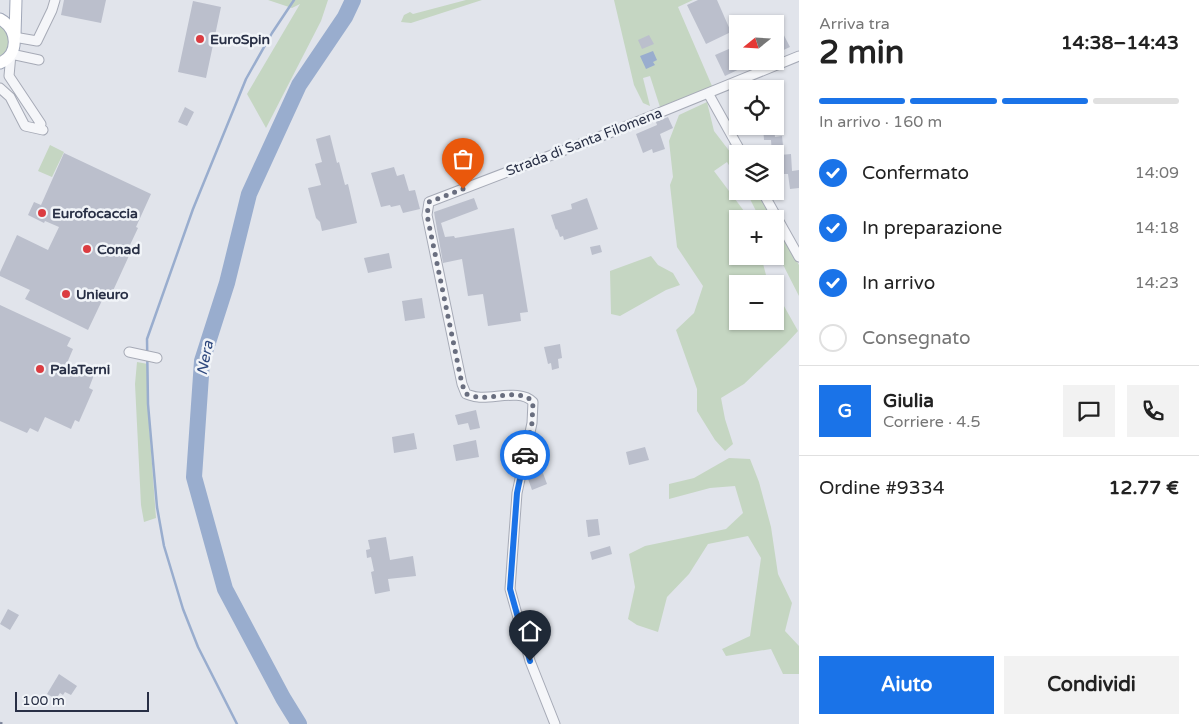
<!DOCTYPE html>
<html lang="it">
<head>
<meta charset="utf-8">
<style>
	:root { --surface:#fff; --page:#f2f2f2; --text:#222; --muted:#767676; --line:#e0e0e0; --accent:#1a73e8 }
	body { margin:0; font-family:"Varela Round",sans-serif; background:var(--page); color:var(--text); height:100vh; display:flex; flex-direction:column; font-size:19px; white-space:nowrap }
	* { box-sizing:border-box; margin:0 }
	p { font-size:16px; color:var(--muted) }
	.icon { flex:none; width:28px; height:28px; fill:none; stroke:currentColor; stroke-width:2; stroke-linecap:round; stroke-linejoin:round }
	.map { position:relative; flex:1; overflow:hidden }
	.drawer { display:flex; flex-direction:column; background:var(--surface); width:400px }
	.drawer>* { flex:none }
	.needle { width:32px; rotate:252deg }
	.controls { position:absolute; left:729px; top:15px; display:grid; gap:10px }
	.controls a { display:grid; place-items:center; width:55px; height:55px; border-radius:0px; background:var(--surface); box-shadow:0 1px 4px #0004; font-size:25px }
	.scale { position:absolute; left:15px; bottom:12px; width:134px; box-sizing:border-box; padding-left:5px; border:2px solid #282f45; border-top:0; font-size:14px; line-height:18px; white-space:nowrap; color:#282f45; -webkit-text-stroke:4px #f1f4f8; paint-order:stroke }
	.pin { position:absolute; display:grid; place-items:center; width:42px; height:42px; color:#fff; margin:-51px -21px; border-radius:50% 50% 50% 0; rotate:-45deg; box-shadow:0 0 5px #0007 }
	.pin .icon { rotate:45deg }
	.courier { position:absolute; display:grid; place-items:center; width:50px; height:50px; margin:-25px; border:4px solid #1a73e8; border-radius:50%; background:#fff; color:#222; box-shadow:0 1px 6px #0007 }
	.summary em { font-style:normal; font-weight:700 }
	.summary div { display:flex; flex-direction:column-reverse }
	.summary { display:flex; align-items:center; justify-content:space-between; height:85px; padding:0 20px }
	h1 { font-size:32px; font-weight:700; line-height:38px }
	.bar { display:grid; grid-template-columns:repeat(4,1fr); gap:8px 5px; align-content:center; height:60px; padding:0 20px }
	.bar i { height:6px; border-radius:4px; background:var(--line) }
	.bar .active { background:var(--accent) }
	.bar p { grid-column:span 4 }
	.line { display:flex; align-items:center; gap:12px; padding:0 20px; border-top:1px solid var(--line) }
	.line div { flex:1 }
	.round { display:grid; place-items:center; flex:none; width:52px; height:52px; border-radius:0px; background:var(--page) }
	ol { padding:0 20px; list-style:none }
	li { display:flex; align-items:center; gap:15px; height:55px }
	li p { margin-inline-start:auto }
	li .icon { padding:5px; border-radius:50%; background:var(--accent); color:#fff; stroke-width:4 }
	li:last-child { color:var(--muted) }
	li i { width:28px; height:28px; border:2px solid var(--line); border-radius:50% }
	.cta { display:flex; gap:10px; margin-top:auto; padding:10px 20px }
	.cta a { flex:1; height:58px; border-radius:0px; background:var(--accent); color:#fff; font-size:20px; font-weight:700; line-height:58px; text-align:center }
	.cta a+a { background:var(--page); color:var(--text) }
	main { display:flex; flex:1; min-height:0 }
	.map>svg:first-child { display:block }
	.green { fill:#c5d6c2 }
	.water { fill:#99adce }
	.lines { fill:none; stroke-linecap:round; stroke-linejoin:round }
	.stream { stroke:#99adce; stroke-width:2.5 }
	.river { stroke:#99adce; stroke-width:16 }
	.building { fill:#bbbfcc }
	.minor-casing { stroke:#a6aab6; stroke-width:11 }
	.major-casing { stroke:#a0a7b8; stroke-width:13 }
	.minor { stroke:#f5f6f9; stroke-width:9 }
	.major { stroke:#fff; stroke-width:11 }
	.rail { stroke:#798197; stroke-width:2.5; stroke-dasharray:2.5 5; stroke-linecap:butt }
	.done { stroke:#696e7f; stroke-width:5; stroke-dasharray:0 9 }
	.route { stroke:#1a73e8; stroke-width:6 }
	.poi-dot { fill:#db3c41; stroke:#f1f4f8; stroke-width:2 }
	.labels { text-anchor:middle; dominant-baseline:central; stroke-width:5; stroke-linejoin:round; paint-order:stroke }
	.poi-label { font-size:14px; font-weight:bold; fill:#282f45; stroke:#f1f4f8; text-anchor:start }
	.street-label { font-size:14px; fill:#282f45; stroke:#f1f4f8 }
	.water-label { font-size:15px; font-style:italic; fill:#2e487d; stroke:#f1f4f8 }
</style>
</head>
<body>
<main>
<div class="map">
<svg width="799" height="724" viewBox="0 0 799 724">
	<rect width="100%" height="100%" fill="#e1e4eb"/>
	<!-- green -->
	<path class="green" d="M268,0H328L321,21L266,128L247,94L300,4L292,8Z
		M466,0H482L411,23L401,22L404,15L410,12L413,14Z
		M614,0H693L678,7L712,86L660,107L650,76L643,78L650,106L643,103L634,85Z
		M0,24C14,33 10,48 0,58Z
		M707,102L714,131L737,161V178L727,162L714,171L750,219H738V256H761L766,275L771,284H738V321H775V290L798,331L786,344L744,384L721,398L725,419L733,444L725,451L715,440L697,411V389L676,330L694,313L703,286L677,247L670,185L673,177L669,141L679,115Z
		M50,145L64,152L52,177L38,171Z
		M746,191H757L773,219H760Z
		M775,223L799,265V296L775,249Z
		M651,256L658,265L673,273L680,285L666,290L620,316L611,314L610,271Z
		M137,362L148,364L149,423L156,518L144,522L141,505L135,384Z
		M729,458L750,459L759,482L771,527L778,574L792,603L785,631L799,646V674H783L771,649L726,656L722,649L750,636L761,558L748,536L708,544L689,574L667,597L658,632L637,625L628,619L635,587L629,554L645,546L726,529L743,513L735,486L710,488L669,499V484L694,478Z"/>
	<!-- water -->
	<path class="water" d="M653,51L657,60L653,62L655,65L646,69L640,56Z"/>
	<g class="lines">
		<!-- stream -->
		<path class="stream" d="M237,724L198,647L183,609L164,546L157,507L148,404L147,339L193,209L246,79L272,33L294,0"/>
		<!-- river -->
		<path class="river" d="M299,724L283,698L225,589L194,477L202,361L227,283L249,194L299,85L345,17L353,0"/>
	</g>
	<!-- building -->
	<path class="building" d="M64,0H106L101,23L61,15Z
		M698,0H717L731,32L706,44L687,5Z
		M193,1L221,7L206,78L178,72Z
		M774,16L790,47L775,54V24H756Z
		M649,35L654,44L642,49L638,40Z
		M738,45V61H756L725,76L715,55Z
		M185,107L194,112L187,126L178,122Z
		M668,117L673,128L660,134L665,149L653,153L652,149L643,153L636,134L657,125L656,122Z
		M763,126H774L775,137L782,136L784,155H775V154H772L771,140H764Z
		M330,135L337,163L339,162L345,185L348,184L357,223L322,231L320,222L316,218L308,188L321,185L315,164L322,162L316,139Z
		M64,153L151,194L136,227L138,228L130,245L133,247L112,293L107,290L88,330L25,299L30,290L0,276V272L17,235L48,250L59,227L45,221L44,223L28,215L34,202L41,205Z
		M791,154L792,171L799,170V188L790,189L788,174H782L780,155Z
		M394,167L397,176L404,174L409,191L415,190L420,209L403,213L400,205L391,207L390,205L381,207L371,173Z
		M474,198L478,209L441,223L445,237L454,236L455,238L514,228L528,312L520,313L521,321L488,326L483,294L468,296L462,259L443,263L434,212Z
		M587,198L598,229L564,240L563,236L560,237L557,229L556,230L551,215L572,209L571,204Z
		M600,245L602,252L592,255L590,247Z
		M389,253L392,268L368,273L364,258Z
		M422,298L425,318L405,321L402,301Z
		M0,305L71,338L67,346L73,349L67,363L94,375L89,388L93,390L79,422L75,420L71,429L45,417L38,432L30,428L27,433L0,421Z
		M560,344L562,358L558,359L559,368L552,370L551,363L548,364L544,347Z
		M476,410L480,428L470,430L468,423L458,425L455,415Z
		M414,433L417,449L394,453L392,437Z
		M476,440L479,457L456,461L453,445Z
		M645,447L649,460L629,465L626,452Z
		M536,454L547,484L532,490L527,476L529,466H531V455Z
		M598,519L600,535L588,537L586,520Z
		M386,537L390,560L413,556L416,576L388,579L390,591L375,594L371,572L374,571L371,557L367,558L366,550L370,549L368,540Z
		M610,546L612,554L592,560L590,552Z
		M8,609L19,615L10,630L0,624Z
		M59,674L77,686L71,695L65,692L63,695L60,693L56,699L47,694Z"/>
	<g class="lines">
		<!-- minor casing -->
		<g class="minor-casing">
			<path id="minor" d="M14,37L37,41L52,10L55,0
				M39,60L11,54L9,76L41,124
				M0,88L10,97L25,126L43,130
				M708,93L742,154
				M762,191L799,257
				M129,352L157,358
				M555,724L530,661L510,589L517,493L532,423L533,402C521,389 494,399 478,397C474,397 470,395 466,394L462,384L427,215L429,202L617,130L799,56"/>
		</g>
		<!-- major casing -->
		<g class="major-casing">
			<path id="major" d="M0,19C18,29 20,54 0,63
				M15,35L16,0"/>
		</g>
		<!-- minor -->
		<use href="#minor" class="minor"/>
		<!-- major -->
		<use href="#major" class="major"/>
		<!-- rail -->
		<path class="rail" d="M0,723L3,724"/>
	</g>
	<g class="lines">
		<!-- done -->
		<path class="done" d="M463,189L429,202L427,215L462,384L466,394C470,395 474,397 478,397C494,399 521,388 533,402L532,423L525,455"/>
		<!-- route -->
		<path class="route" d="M525,455L517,493L510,589L530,661"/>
	</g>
	<!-- markers -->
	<g class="poi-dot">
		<circle cx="200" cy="39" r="5"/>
		<circle cx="42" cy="213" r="5"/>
		<circle cx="87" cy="249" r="5"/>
		<circle cx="66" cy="294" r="5"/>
		<circle cx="40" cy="369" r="5"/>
	</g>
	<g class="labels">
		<!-- poi labels -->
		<g class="poi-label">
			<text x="210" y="39">EuroSpin</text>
			<text x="52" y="213">Eurofocaccia</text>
			<text x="97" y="249">Conad</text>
			<text x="76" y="294">Unieuro</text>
			<text x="50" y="369">PalaTerni</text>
		</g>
		<!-- street labels -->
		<g class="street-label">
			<text transform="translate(584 142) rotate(-21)">Strada di Santa Filomena</text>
		</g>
		<!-- water labels -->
		<g class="water-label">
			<text transform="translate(205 358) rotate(-79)">Nera</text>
		</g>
	</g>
</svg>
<div class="controls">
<a><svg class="needle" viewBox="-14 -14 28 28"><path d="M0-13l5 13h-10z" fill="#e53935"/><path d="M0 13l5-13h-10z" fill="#767676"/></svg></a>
<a><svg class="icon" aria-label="locate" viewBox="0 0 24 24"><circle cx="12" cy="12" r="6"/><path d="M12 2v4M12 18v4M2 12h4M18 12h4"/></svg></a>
<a><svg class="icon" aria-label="layers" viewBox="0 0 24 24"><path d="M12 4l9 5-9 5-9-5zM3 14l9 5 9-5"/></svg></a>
<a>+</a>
<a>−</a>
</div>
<div class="scale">100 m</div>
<div class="pin" style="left:463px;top:189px;background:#ea580c"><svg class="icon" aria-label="bag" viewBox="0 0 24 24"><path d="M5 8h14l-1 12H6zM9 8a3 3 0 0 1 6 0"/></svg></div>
<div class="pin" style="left:530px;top:661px;background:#1f2937"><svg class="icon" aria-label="home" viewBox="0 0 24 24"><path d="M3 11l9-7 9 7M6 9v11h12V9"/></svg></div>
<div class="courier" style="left:525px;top:455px"><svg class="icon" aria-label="car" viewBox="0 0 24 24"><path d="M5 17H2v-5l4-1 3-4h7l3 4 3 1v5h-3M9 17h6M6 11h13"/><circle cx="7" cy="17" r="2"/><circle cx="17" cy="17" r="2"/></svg></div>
</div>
<section class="drawer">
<div class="summary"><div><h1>2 min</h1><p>Arriva tra</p></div><em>14:38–14:43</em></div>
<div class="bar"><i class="active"></i><i class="active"></i><i class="active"></i><i></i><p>In arrivo · 160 m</p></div>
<ol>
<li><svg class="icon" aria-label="check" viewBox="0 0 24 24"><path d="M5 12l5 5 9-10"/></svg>Confermato<p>14:09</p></li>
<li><svg class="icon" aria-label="check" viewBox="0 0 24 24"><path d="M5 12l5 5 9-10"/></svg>In preparazione<p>14:18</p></li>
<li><svg class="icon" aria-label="check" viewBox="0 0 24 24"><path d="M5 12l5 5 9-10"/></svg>In arrivo<p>14:23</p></li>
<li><i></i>Consegnato</li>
</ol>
<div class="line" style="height:90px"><b class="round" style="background:var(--accent);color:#fff">G</b><div><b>Giulia</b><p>Corriere · 4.5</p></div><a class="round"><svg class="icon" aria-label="chat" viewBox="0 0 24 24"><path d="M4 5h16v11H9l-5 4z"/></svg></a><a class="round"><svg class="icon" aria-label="phone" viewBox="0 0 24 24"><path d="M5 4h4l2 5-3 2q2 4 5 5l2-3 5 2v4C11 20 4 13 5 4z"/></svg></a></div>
<div class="line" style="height:65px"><div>Ordine #9334</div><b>12.77 €</b></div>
<div class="cta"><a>Aiuto</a><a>Condividi</a></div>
</section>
</main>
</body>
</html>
